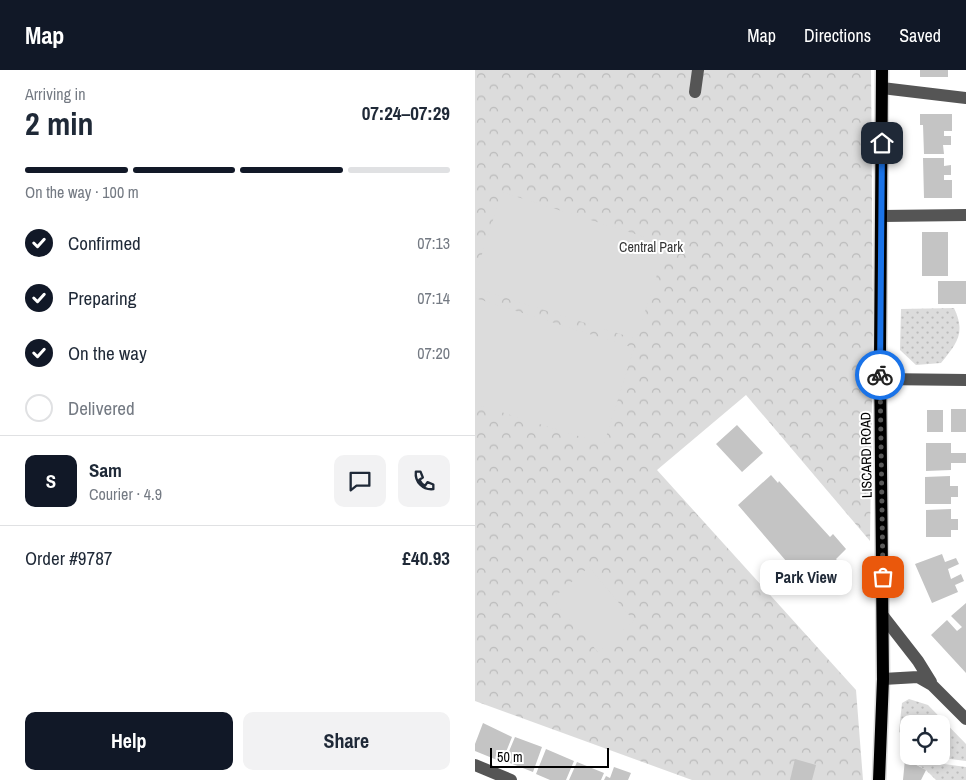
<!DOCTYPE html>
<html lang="en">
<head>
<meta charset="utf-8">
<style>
	:root { --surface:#fff; --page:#f2f2f3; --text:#1f2937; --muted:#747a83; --line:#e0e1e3; --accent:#111827 }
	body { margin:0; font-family:"Archivo Narrow",sans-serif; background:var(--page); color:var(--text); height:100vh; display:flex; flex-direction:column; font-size:19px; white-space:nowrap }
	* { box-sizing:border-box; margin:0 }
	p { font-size:16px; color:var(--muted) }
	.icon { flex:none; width:28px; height:28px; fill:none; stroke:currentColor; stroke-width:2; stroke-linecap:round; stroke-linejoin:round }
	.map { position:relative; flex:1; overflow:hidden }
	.panel { display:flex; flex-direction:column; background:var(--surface); width:475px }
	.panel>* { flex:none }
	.controls { position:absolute; left:425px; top:645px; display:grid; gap:10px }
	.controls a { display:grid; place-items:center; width:50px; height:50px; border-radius:10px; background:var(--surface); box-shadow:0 2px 8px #0003; font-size:25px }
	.scale { position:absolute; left:15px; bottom:12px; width:119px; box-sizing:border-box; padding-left:5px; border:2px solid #000; border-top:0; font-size:14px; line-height:18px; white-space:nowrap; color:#000; -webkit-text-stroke:4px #fff; paint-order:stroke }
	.pin { position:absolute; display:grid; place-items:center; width:42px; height:42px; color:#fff; margin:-21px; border-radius:10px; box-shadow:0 2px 8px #0006 }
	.courier { position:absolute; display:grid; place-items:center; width:50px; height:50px; margin:-25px; border:4px solid #1a73e8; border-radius:50%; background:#fff; color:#222; box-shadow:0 1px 6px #0007 }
	.bubble { position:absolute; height:35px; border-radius:10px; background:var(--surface); box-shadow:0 2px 8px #0003; font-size:16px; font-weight:700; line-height:35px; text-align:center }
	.overview em { font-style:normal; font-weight:700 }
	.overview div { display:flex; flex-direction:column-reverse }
	.overview { display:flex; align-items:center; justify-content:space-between; height:85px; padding:0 25px }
	h1 { font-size:32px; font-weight:700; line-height:38px }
	.bar { display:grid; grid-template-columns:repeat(4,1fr); gap:8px 5px; align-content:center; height:60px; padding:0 25px }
	.bar i { height:6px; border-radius:4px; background:var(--line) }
	.bar .active { background:var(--accent) }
	.bar p { grid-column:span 4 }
	.line { display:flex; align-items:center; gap:12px; padding:0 25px; border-top:1px solid var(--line) }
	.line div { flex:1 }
	.round { display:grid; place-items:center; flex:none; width:52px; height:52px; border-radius:10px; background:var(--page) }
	ol { padding:0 25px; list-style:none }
	li { display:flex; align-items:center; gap:15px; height:55px }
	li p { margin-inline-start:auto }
	li .icon { padding:5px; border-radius:50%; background:var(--accent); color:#fff; stroke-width:4 }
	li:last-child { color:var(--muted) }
	li i { width:28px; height:28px; border:2px solid var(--line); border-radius:50% }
	.primary-button { display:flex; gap:10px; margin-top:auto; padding:10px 25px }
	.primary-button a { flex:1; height:58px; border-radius:10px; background:var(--accent); color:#fff; font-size:20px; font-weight:700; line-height:58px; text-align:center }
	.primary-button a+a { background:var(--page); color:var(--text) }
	header { display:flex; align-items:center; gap:30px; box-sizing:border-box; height:70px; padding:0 25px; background:var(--accent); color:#fff }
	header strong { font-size:24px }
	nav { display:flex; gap:28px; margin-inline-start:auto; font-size:18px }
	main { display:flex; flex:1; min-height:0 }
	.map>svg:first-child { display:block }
	.grass { fill:url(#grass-dots) }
	.park { fill:url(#park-crowns) }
	.garden { fill:#dcdcdc }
	.building { fill:#c4c4c4 }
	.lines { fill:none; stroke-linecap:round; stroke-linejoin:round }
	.major-casing { stroke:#dbdbdb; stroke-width:15 }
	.minor { stroke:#555; stroke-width:12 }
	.major { stroke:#000; stroke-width:12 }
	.done { stroke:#595959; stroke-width:5; stroke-dasharray:0 9 }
	.route { stroke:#1a73e8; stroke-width:6 }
	.labels { text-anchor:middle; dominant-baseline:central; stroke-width:4; stroke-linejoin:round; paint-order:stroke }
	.park-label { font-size:14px; fill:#333; stroke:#fff }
	.street-label { font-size:14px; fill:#000; stroke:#fff }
</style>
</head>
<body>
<header>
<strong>Map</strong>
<nav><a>Map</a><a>Directions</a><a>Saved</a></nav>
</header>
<main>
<section class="panel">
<div class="overview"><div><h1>2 min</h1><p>Arriving in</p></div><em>07:24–07:29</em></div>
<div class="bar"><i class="active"></i><i class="active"></i><i class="active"></i><i></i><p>On the way · 100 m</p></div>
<ol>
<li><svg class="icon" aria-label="check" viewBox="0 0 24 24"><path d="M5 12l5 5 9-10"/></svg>Confirmed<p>07:13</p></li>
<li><svg class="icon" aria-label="check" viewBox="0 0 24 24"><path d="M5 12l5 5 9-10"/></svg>Preparing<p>07:14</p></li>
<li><svg class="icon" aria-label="check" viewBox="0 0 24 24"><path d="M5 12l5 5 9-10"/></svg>On the way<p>07:20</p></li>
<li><i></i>Delivered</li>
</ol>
<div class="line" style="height:90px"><b class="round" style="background:var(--accent);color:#fff">S</b><div><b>Sam</b><p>Courier · 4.9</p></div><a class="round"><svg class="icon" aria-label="chat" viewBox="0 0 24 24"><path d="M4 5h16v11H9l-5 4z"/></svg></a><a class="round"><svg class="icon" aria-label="phone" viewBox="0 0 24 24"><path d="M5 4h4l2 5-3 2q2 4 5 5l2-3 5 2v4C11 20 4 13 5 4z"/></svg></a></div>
<div class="line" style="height:65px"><div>Order #9787</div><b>£40.93</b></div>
<div class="primary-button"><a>Help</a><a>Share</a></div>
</section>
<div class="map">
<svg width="491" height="710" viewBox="0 0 491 710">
	<defs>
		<pattern id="grass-dots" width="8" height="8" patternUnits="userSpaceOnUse" patternTransform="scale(1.25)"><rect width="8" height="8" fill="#dcdcdc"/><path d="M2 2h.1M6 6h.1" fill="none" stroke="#bbb" stroke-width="1.8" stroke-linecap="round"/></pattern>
		<pattern id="park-crowns" width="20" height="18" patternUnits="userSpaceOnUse" patternTransform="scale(1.25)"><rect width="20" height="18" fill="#dcdcdc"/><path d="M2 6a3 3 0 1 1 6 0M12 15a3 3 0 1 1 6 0" fill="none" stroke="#bbb"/></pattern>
	</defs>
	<rect width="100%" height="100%" fill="#fff"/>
	<!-- grass -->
	<path class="grass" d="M479,238C491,263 482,273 466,293L441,295L425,280L426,239Z
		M434,629L453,635L491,674V691L452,686H466V654H434V678L429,676L432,667L424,662L427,633Z
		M432,689L491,697V710H461L451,700Z"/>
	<!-- park -->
	<path class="park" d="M0,0H396L398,253L395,471L271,325L182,400L381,620L388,710H217L0,631Z"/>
	<!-- garden -->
	<path class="garden" d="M27,122L192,174L161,269L0,218V206Z
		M0,228L159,278L129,374L0,334Z
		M114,497L159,551L123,582L77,529Z"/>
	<!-- building -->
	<path class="building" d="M445,0H473V7H445Z
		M445,44H477V61H469V66H476V75H468L469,84H449L448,55H445Z
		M448,88H469V96L476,95V105H469V110H477V128H449Z
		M447,162H473V206H447Z
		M463,211H491V234H463Z
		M476,339H491V362H476Z
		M452,340H468V362H452Z
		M262,355L288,383L267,402L241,374Z
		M451,373H476V383H491V393H476V400L451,401Z
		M296,405L303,413L304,411L355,467L358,464L371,479L361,489L367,496L348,514L341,507L330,517L316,501L318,499L263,435Z
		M475,406V416H483V427H476V434H450V407Z
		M476,439V449H483V460H476V467H451V440Z
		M467,484L470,492L481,488L484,494L473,499L476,509L486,504L489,511L480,515L483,522L457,533L440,494Z
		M491,533V603L456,565L472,550L482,561L487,557L476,546Z
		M8,653L37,667L27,692L0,681V674Z
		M40,667L67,677L58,702L30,691Z
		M71,679L99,691L91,710H75L61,704Z
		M320,689L341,695L337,710H315Z
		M430,689L451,700L446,710H428Z
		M102,692L129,703L126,710H94Z
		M139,697L156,703L153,710H129L131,706L135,708Z"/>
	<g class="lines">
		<!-- major casing -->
		<g class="major-casing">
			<path id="major" d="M404,710L408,609L405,289L407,0"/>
		</g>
		<!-- minor -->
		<path class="minor" d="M407,18L491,28
			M220,22L223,0
			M407,146L491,145
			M405,309L491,310
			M408,546L443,591L456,612
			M408,609L443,607L457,615L491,649
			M0,695L36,710"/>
		<!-- major -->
		<use href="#major" class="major"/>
	</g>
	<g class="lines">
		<!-- done -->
		<path class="done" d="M405,305L408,507"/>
		<!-- route -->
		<path class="route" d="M405,305L407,73"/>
	</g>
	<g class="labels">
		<!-- park labels -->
		<g class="park-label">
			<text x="176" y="177">Central Park</text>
		</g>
		<!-- street labels -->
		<g class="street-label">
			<text transform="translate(391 385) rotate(-91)">LISCARD ROAD</text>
		</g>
	</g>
</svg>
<div class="controls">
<a><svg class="icon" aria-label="locate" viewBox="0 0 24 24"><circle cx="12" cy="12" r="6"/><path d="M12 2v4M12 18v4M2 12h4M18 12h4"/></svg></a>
</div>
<div class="scale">50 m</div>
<div class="pin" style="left:408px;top:507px;background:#ea580c"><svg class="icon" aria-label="bag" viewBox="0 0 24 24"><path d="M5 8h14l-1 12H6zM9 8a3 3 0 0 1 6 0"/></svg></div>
<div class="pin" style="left:407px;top:73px;background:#1f2937"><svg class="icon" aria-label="home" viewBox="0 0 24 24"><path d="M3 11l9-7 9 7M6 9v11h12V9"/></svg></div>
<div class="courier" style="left:405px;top:305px"><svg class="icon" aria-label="bike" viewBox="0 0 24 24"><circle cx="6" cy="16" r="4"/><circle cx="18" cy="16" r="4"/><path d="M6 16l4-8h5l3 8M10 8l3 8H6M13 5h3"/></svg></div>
<div class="bubble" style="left:285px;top:490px;width:92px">Park View</div>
</div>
</main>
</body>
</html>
